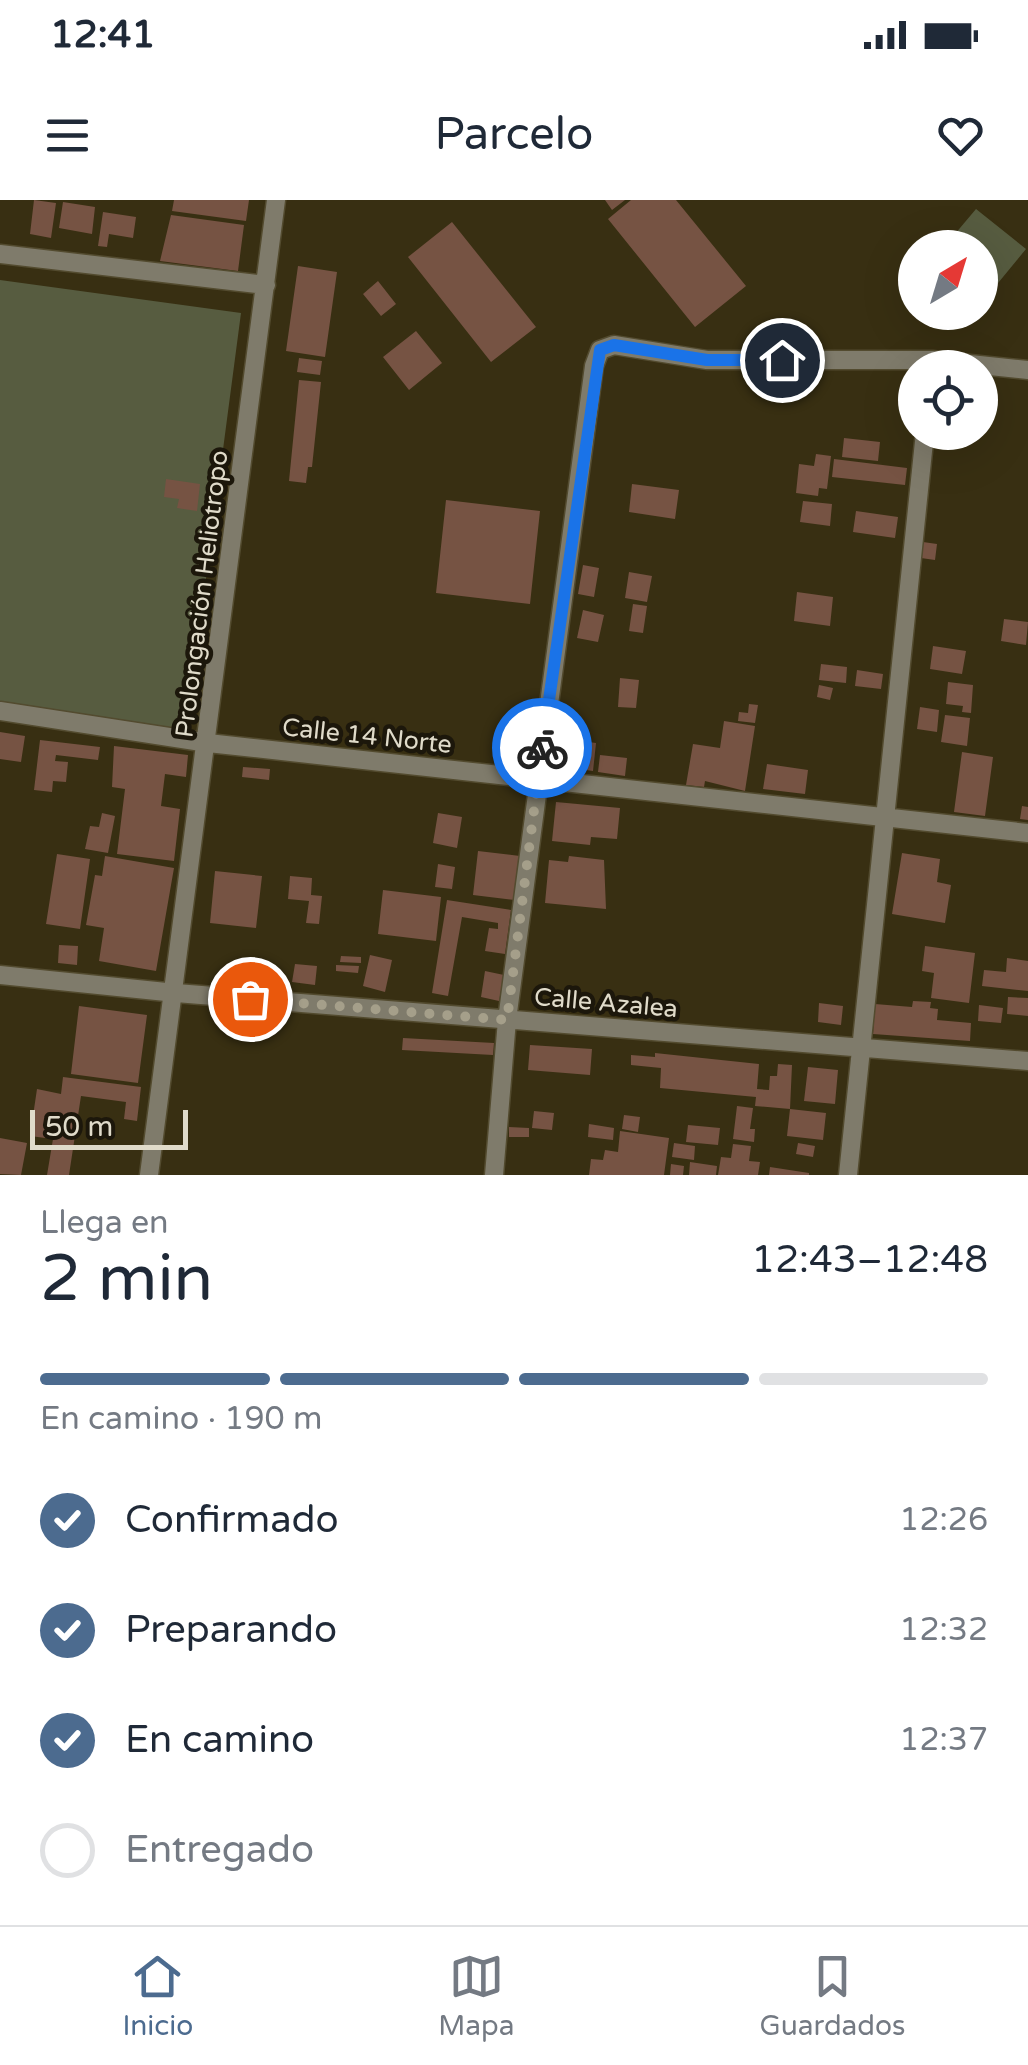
<!DOCTYPE html>
<html lang="es">
<head>
<meta charset="utf-8">
<style>
	:root { --surface:#fff; --page:#f6f6f7; --text:#1f2937; --muted:#747a83; --line:#e0e1e3; --accent:#4c6b8f }
	body { margin:0; font-family:"Varela Round",sans-serif; background:var(--page); color:var(--text); height:100vh; display:flex; flex-direction:column; font-size:38px; white-space:nowrap }
	* { box-sizing:border-box; margin:0 }
	p { font-size:32px; color:var(--muted) }
	.icon { flex:none; width:55px; height:55px; fill:none; stroke:currentColor; stroke-width:2; stroke-linecap:round; stroke-linejoin:round }
	.map { position:relative; height:975px; overflow:hidden }
	.panel { display:flex; flex-direction:column; background:var(--surface); flex:1 }
	.panel>* { flex:none }
	.needle { width:65px; rotate:38deg }
	.tools { position:absolute; left:898px; top:30px; display:grid; gap:20px }
	.tools a { display:grid; place-items:center; width:100px; height:100px; border-radius:50%; background:var(--surface); box-shadow:0 10px 40px #0002; font-size:50px }
	.scale { position:absolute; left:30px; bottom:25px; width:158px; box-sizing:border-box; padding-left:10px; border:5px solid #e0dbca; border-top:0; font-size:28px; line-height:35px; white-space:nowrap; color:#e0dbca; -webkit-text-stroke:8px #1c170b; paint-order:stroke }
	.pin { position:absolute; display:grid; place-items:center; width:85px; height:85px; color:#fff; margin:-42px; border:5px solid #fff; border-radius:50%; box-shadow:0 2px 10px #0007 }
	.courier { position:absolute; display:grid; place-items:center; width:100px; height:100px; margin:-50px; border:8px solid #1a73e8; border-radius:50%; background:#fff; color:#222; box-shadow:0 2px 12px #0007 }
	.summary em { font-style:normal; font-weight:600 }
	.summary div { display:flex; flex-direction:column-reverse }
	.summary { display:flex; align-items:center; justify-content:space-between; height:170px; padding:0 40px }
	h1 { font-size:65px; font-weight:600; line-height:75px }
	.bar { display:grid; grid-template-columns:repeat(4,1fr); gap:15px 10px; align-content:center; height:120px; padding:0 40px }
	.bar i { height:12px; border-radius:8px; background:var(--line) }
	.bar .on { background:var(--accent) }
	.bar p { grid-column:span 4 }
	ol { padding:0 40px; list-style:none }
	li { display:flex; align-items:center; gap:30px; height:110px }
	li p { margin-inline-start:auto }
	li .icon { padding:10px; border-radius:50%; background:var(--accent); color:#fff; stroke-width:4 }
	li:last-child { color:var(--muted) }
	li i { width:55px; height:55px; border:5px solid var(--line); border-radius:50% }
	.status { display:flex; justify-content:space-between; align-items:center; height:70px; padding:0 50px; background:var(--surface); direction:ltr }
	.status svg { height:28px; fill:currentColor }
	header { display:flex; justify-content:space-between; align-items:center; height:130px; padding:0 40px; background:var(--surface); font-size:45px; font-weight:600 }
	.menu { display:flex; justify-content:space-around; align-items:center; height:140px; border-top:2px solid var(--line); background:var(--surface); font-size:28px; color:var(--muted) }
	.menu a { display:grid; justify-items:center; gap:5px }
	.menu .on { color:var(--accent) }
	.map>svg:first-child { display:block }
	.green { fill:#575c40 }
	.building { fill:#765343 }
	.lines { fill:none; stroke-linecap:round; stroke-linejoin:round }
	.street-casing { stroke:#534b2f; stroke-width:21 }
	.street { stroke:#7f7b6b; stroke-width:18 }
	.done { stroke:#a59f8a; stroke-width:10; stroke-dasharray:0 18 }
	.route { stroke:#1a73e8; stroke-width:12 }
	.labels { text-anchor:middle; dominant-baseline:central; stroke-width:9; stroke-linejoin:round; paint-order:stroke }
	.street-label { font-size:25px; fill:#e0dbca; stroke:#1c170b }
</style>
</head>
<body>
<div class="status"><b>12:41</b><svg viewBox="0 0 49 12"><path d="M0 12V9h3v3zM5 12V6h3v6zM10 12V3h3v9zM15 12V0h3v12zM26 1h20v11H26zM47 4h2v5h-2z"/></svg></div>
<header><svg class="icon" aria-label="menu" viewBox="0 0 24 24"><path d="M4 6h16M4 12h16M4 18h16"/></svg>Parcelo<svg class="icon" aria-label="heart" viewBox="0 0 24 24"><path d="M12 20l-8-8c-3-5 5-10 8-4 3-6 11-1 8 4z"/></svg></header>
<div class="map">
<svg width="1028" height="975" viewBox="0 0 1028 975">
	<rect width="100%" height="100%" fill="#382f12"/>
	<!-- green -->
	<path class="green" d="M976,9L1026,49L980,105V48L944,47Z
		M0,80L241,113L185,538L0,508Z"/>
	<!-- building -->
	<path class="building" d="M34,0L56,3L51,38L30,34Z
		M174,0H249L246,21L172,11Z
		M605,0H625L612,10Z
		M631,0H676L746,86L695,127L608,19Z
		M63,2L95,7L92,34L59,28Z
		M103,12L136,17L133,38L109,34L107,47L98,46Z
		M171,15L244,25L238,71L160,61Z
		M452,22L536,127L491,162L408,57Z
		M298,66L337,72L325,157L286,151Z
		M378,81L396,104L381,116L363,94Z
		M416,131L442,163L409,190L383,157Z
		M299,158L322,161L320,175L297,172Z
		M299,180L321,182L312,267H308L306,283L289,281Z
		M844,238L880,242L878,261L842,257Z
		M816,254L831,256L827,289L819,288L818,296L796,293L799,264L814,266Z
		M834,259L907,268L905,285L832,277Z
		M166,279L200,284L197,311L177,308L179,299L164,297Z
		M632,284L679,290L675,319L629,312Z
		M446,300L540,311L530,404L436,393Z
		M803,301L832,304L830,326L800,322Z
		M856,311L898,317L895,338L853,332Z
		M923,342L937,344L935,360L921,358Z
		M583,365L599,368L594,397L578,394Z
		M629,372L652,376L647,402L625,398Z
		M797,392L833,397L830,426L794,421Z
		M633,404L647,406L643,433L629,431Z
		M583,410L604,415L598,442L577,438Z
		M1004,419L1028,422L1026,445L1001,441Z
		M933,446L966,451L962,474L930,469Z
		M821,464L847,467L846,483L819,480Z
		M857,470L883,474L881,489L855,486Z
		M620,478L639,480L636,508L618,507Z
		M948,482L973,485L971,513L962,512L963,506L946,504Z
		M819,485L833,488L830,500L817,497Z
		M749,504L758,505L755,523L738,521L739,512L748,513Z
		M920,507L939,510L937,532L917,529Z
		M945,515L970,518L967,546L941,542Z
		M724,521L755,526L745,591L705,581L704,587L686,585L693,544L720,548Z
		M0,532L25,536L21,562L0,559Z
		M560,538L596,543L593,571L557,566Z
		M40,540L100,547L98,560L56,555L55,561L68,562L66,582L53,581L52,592L34,590Z
		M114,546L188,555L186,577L165,574L161,606L180,609L174,661L117,654L125,589L112,587Z
		M962,552L993,557L985,616L954,612Z
		M600,555L627,558L625,576L598,572Z
		M767,564L808,570L805,594L763,589Z
		M243,567L270,569L269,580L242,577Z
		M556,602L620,608L617,639L591,637L590,645L552,641Z
		M1022,606L1028,607V620L1020,619Z
		M102,613L115,616L108,653L85,649L90,626L99,627Z
		M438,613L462,617L457,648L433,643Z
		M478,651L520,656L515,700L473,695Z
		M902,653L940,659L937,682L951,685L945,723L892,714Z
		M57,654L90,659L80,729L46,724Z
		M105,656L174,668L156,771L99,761L104,728L86,725L95,675L102,676Z
		M569,656L604,660L606,709L545,703L549,660L568,662Z
		M438,664L455,667L452,689L435,687Z
		M215,671L262,676L256,728L210,723Z
		M290,676L312,678L311,695L322,696L319,724L306,723L309,701L288,699Z
		M383,690L441,697L436,741L378,734Z
		M447,700L511,710L505,754L485,751L489,728L498,729V723L462,717L448,796L432,793Z
		M59,745L78,746L77,765L58,763Z
		M925,746L975,753L969,803L931,798L934,773L922,771Z
		M370,755L392,760L385,792L363,786Z
		M341,756L361,757V763L340,762Z
		M1007,758L1028,761V791L982,786L984,770L1006,772Z
		M295,764L317,766L315,785L292,782Z
		M336,765L359,766L358,773L336,771Z
		M485,771L504,775L499,801L481,797Z
		M1008,797L1028,798V816L1007,814Z
		M913,801L931,802L930,808L938,809L937,820L971,823L970,841L873,834L875,804L912,807Z
		M819,803L843,806L841,825L818,822Z
		M979,805L1003,808L1001,823L978,821Z
		M79,806L147,815L138,883L71,874Z
		M403,838L494,843L493,855L402,850Z
		M530,845L592,849L590,875L528,870Z
		M655,853L759,864L757,889L769,890L770,876H777L778,864L792,865L790,909L826,913L823,940L787,936L790,909L755,906L756,897L660,888L661,868L631,865V855L655,857Z
		M808,867L838,870L835,904L804,901Z
		M63,877L141,887L137,921L124,919L126,902L81,896L69,975H47L53,939L30,936L37,889L61,894Z
		M737,906L753,908L750,929H755L754,942L733,939Z
		M534,911L554,913L552,930L532,928Z
		M624,915L640,917L638,932L622,929Z
		M589,924L614,928L613,940L588,937Z
		M688,925L720,928L718,945L686,942Z
		M509,927L529,928V937H509Z
		M620,931L669,938L664,975H589L591,959L603,960L605,950L618,952Z
		M0,938L27,943L21,975L0,974Z
		M674,943L695,946L694,960L672,957Z
		M798,943L815,946L813,957L796,954Z
		M733,944L751,946L749,961L760,962L758,975H718L721,957L731,958Z
		M690,962L717,966L716,975H689Z
		M671,964L684,966L683,975H670Z
		M770,967L809,973V975H769Z"/>
	<g class="lines">
		<!-- street casing -->
		<g class="street-casing">
			<path id="street" d="M0,54L266,85
				M0,511L208,543L1028,633
				M0,775L176,793L1028,861
				M149,975L276,0
				M494,975L507,820L594,166L600,150L614,145L707,160H932L1028,170
				M848,975L925,232"/>
		</g>
		<!-- street -->
		<use href="#street" class="street"/>
	</g>
	<g class="lines">
		<!-- done -->
		<path class="done" d="M250,799L507,820L542,548"/>
		<!-- route -->
		<path class="route" d="M542,548L600,150L614,145L707,160H782"/>
	</g>
	<g class="labels">
		<!-- street labels -->
		<g class="street-label">
			<text transform="translate(202 394) rotate(-83)">Prolongación Heliotropo</text>
			<text transform="translate(367 536) rotate(6)">Calle 14 Norte</text>
			<text transform="translate(606 803) rotate(5)">Calle Azalea</text>
		</g>
	</g>
</svg>
<div class="tools">
<a><svg class="needle" viewBox="-14 -14 28 28"><path d="M0-13l5 13h-10z" fill="#e53935"/><path d="M0 13l5-13h-10z" fill="#747a83"/></svg></a>
<a><svg class="icon" aria-label="locate" viewBox="0 0 24 24"><circle cx="12" cy="12" r="6"/><path d="M12 2v4M12 18v4M2 12h4M18 12h4"/></svg></a>
</div>
<div class="scale">50 m</div>
<div class="pin" style="left:250px;top:799px;background:#ea580c"><svg class="icon" aria-label="bag" viewBox="0 0 24 24"><path d="M5 8h14l-1 12H6zM9 8a3 3 0 0 1 6 0"/></svg></div>
<div class="pin" style="left:782px;top:160px;background:#1f2937"><svg class="icon" aria-label="home" viewBox="0 0 24 24"><path d="M3 11l9-7 9 7M6 9v11h12V9"/></svg></div>
<div class="courier" style="left:542px;top:548px"><svg class="icon" aria-label="bike" viewBox="0 0 24 24"><circle cx="6" cy="16" r="4"/><circle cx="18" cy="16" r="4"/><path d="M6 16l4-8h5l3 8M10 8l3 8H6M13 5h3"/></svg></div>
</div>
<section class="panel">
<div class="summary"><div><h1>2 min</h1><p>Llega en</p></div><em>12:43–12:48</em></div>
<div class="bar"><i class="on"></i><i class="on"></i><i class="on"></i><i></i><p>En camino · 190 m</p></div>
<ol>
<li><svg class="icon" aria-label="check" viewBox="0 0 24 24"><path d="M5 12l5 5 9-10"/></svg>Confirmado<p>12:26</p></li>
<li><svg class="icon" aria-label="check" viewBox="0 0 24 24"><path d="M5 12l5 5 9-10"/></svg>Preparando<p>12:32</p></li>
<li><svg class="icon" aria-label="check" viewBox="0 0 24 24"><path d="M5 12l5 5 9-10"/></svg>En camino<p>12:37</p></li>
<li><i></i>Entregado</li>
</ol>
</section>
<nav class="menu">
<a class="on"><svg class="icon" aria-label="home" viewBox="0 0 24 24"><path d="M3 11l9-7 9 7M6 9v11h12V9"/></svg>Inicio</a>
<a><svg class="icon" aria-label="map" viewBox="0 0 24 24"><path d="M3 6l6-2 6 2 6-2v14l-6 2-6-2-6 2zM9 4v14M15 6v14"/></svg>Mapa</a>
<a><svg class="icon" aria-label="saved" viewBox="0 0 24 24"><path d="M7 4h10v16l-5-4-5 4z"/></svg>Guardados</a>
</nav>
</body>
</html>
